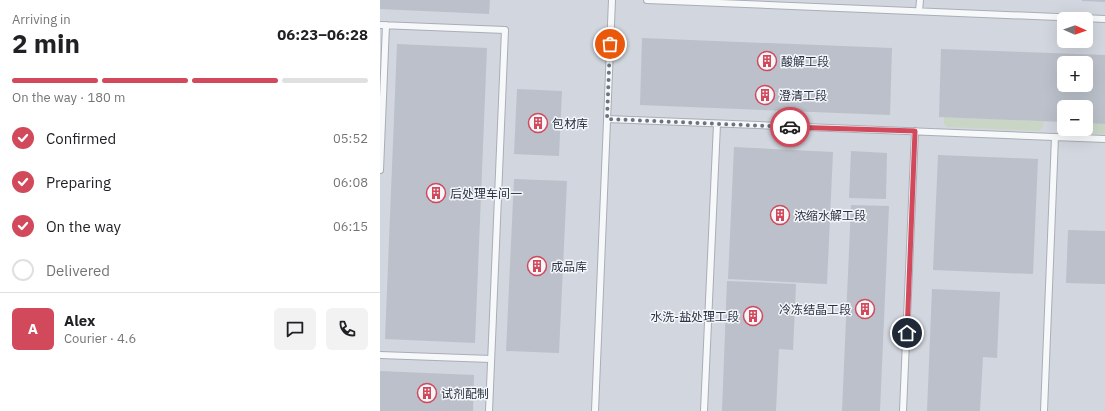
<!DOCTYPE html>
<html lang="en">
<head>
<meta charset="utf-8">
<style>
	:root { --surface:#fff; --page:#f2f2f2; --text:#202124; --muted:#757577; --line:#e0e0e0; --accent:#d1495b }
	body { margin:0; font-family:"IBM Plex Sans","Noto Sans SC",sans-serif; background:var(--page); color:var(--text); height:100vh; display:flex; flex-direction:column; font-size:15px; white-space:nowrap }
	* { box-sizing:border-box; margin:0 }
	p { font-size:13px; color:var(--muted) }
	.icon { flex:none; width:22px; height:22px; fill:none; stroke:currentColor; stroke-width:2; stroke-linecap:round; stroke-linejoin:round }
	.map { position:relative; flex:1; overflow:hidden }
	.sheet { display:flex; flex-direction:column; background:var(--surface); width:380px }
	.sheet>* { flex:none }
	.needle { width:26px; rotate:92deg }
	.controls { position:absolute; left:677px; top:12px; display:grid; gap:8px }
	.controls a { display:grid; place-items:center; width:36px; height:36px; border-radius:6px; background:var(--surface); box-shadow:0 4px 16px #0002; font-size:20px }
	.pin { position:absolute; display:grid; place-items:center; width:34px; height:34px; color:#fff; margin:-17px; border:2px solid #fff; border-radius:50%; box-shadow:0 1px 4px #0007 }
	.courier { position:absolute; display:grid; place-items:center; width:40px; height:40px; margin:-20px; border:3px solid #d1495b; border-radius:50%; background:#fff; color:#222; box-shadow:0 1px 5px #0007 }
	.head em { font-style:normal; font-weight:700 }
	.head div { display:flex; flex-direction:column-reverse }
	.head { display:flex; align-items:center; justify-content:space-between; height:68px; padding:0 12px }
	h1 { font-size:26px; font-weight:700; line-height:30px }
	.bar { display:grid; grid-template-columns:repeat(4,1fr); gap:6px 4px; align-content:center; height:48px; padding:0 12px }
	.bar i { height:5px; border-radius:3px; background:var(--line) }
	.bar .on { background:var(--accent) }
	.bar p { grid-column:span 4 }
	.line { display:flex; align-items:center; gap:10px; padding:0 12px; border-top:1px solid var(--line) }
	.line div { flex:1 }
	.round { display:grid; place-items:center; flex:none; width:42px; height:42px; border-radius:6px; background:var(--page) }
	ol { padding:0 12px; list-style:none }
	li { display:flex; align-items:center; gap:12px; height:44px }
	li p { margin-inline-start:auto }
	li .icon { padding:4px; border-radius:50%; background:var(--accent); color:#fff; stroke-width:4 }
	li:last-child { color:var(--muted) }
	li i { width:22px; height:22px; border:2px solid var(--line); border-radius:50% }
	main { display:flex; flex:1; min-height:0 }
	.map>svg:first-child { display:block }
	.built { fill:#d2d6de; fill-rule:evenodd }
	.green { fill:#c9d6c5 }
	.building { fill:#bbc0ca; fill-rule:evenodd }
	.lines { fill:none; stroke-linecap:round; stroke-linejoin:round }
	.lane-casing { stroke:#a9aeb7; stroke-width:8 }
	.lane { stroke:#f7f8fa; stroke-width:6 }
	.done { stroke:#6c737f; stroke-width:4; stroke-dasharray:0 7.2 }
	.route { stroke:#d1495b; stroke-width:5 }
	.labels { text-anchor:middle; dominant-baseline:central; stroke-width:3; stroke-linejoin:round; paint-order:stroke }
	.poi-label { font-size:12px; fill:#2b3445; stroke:#f4f6f9; text-anchor:start }
</style>
</head>
<body>
<main>
<section class="sheet">
<div class="head"><div><h1>2 min</h1><p>Arriving in</p></div><em>06:23–06:28</em></div>
<div class="bar"><i class="on"></i><i class="on"></i><i class="on"></i><i></i><p>On the way · 180 m</p></div>
<ol>
<li><svg class="icon" aria-label="check" viewBox="0 0 24 24"><path d="M5 12l5 5 9-10"/></svg>Confirmed<p>05:52</p></li>
<li><svg class="icon" aria-label="check" viewBox="0 0 24 24"><path d="M5 12l5 5 9-10"/></svg>Preparing<p>06:08</p></li>
<li><svg class="icon" aria-label="check" viewBox="0 0 24 24"><path d="M5 12l5 5 9-10"/></svg>On the way<p>06:15</p></li>
<li><i></i>Delivered</li>
</ol>
<div class="line" style="height:72px"><b class="round" style="background:var(--accent);color:#fff">A</b><div><b>Alex</b><p>Courier · 4.6</p></div><a class="round"><svg class="icon" aria-label="chat" viewBox="0 0 24 24"><path d="M4 5h16v11H9l-5 4z"/></svg></a><a class="round"><svg class="icon" aria-label="phone" viewBox="0 0 24 24"><path d="M5 4h4l2 5-3 2q2 4 5 5l2-3 5 2v4C11 20 4 13 5 4z"/></svg></a></div>
</section>
<div class="map">
<svg width="725" height="411" viewBox="0 0 725 411">
	<rect width="100%" height="100%" fill="#e4e7ec"/>
	<!-- built -->
	<path class="built" d="M0,0H725V411H0ZM684,19H706V41H684ZM684,63H706V85H684ZM684,107H706V129H684Z"/>
	<!-- green -->
	<path class="green" d="M564,117L664,121L663,126L660,131L567,127L564,124Z
		M706,123L725,124V134L708,133L705,129H706Z"/>
	<!-- building -->
	<path class="building" d="M0,0H110L109,14L0,9Z
		M702,0H725V2L702,1Z
		M262,38L512,48L510,115L260,105Z
		M17,44L107,48L95,343L5,339Z
		M561,49L725,55V124L706,123V107H684V122L559,117ZM684,63H706V85H684Z
		M137,89L182,91L179,156L134,154Z
		M354,147L453,152L447,284L348,279Z
		M471,151L507,153L506,199L469,198Z
		M558,155L658,159L653,274L553,270Z
		M134,179L187,181L179,353L126,351Z
		M471,205L509,206L500,411H462Z
		M688,230L725,231V284L686,283Z
		M347,281L416,284L413,350L399,349L396,411H342Z
		M552,289L620,292L617,358L603,357L600,411H547Z
		M0,371L94,375L93,411H0Z"/>
	<g class="lines">
		<!-- lane casing -->
		<g class="lane-casing">
			<path id="lane" d="M267,0L725,19
				M539,11L540,0
				M0,25L125,30L109,411
				M227,119L725,139
				M0,170L6,25
				M0,355L111,359
				M215,411L232,0
				M324,411L337,124
				M523,411L535,131
				M664,411L675,137"/>
		</g>
		<!-- lane -->
		<use href="#lane" class="lane"/>
	</g>
	<g class="lines">
		<!-- done -->
		<path class="done" d="M230,44L227,119L410,127"/>
		<!-- route -->
		<path class="route" d="M410,127L535,131L527,333"/>
	</g>
	<!-- icons -->
	<defs>
		<g id="building-ring" transform="scale(1)"><circle r="9.5" fill="#f4f6f9" stroke="#d1495b" stroke-width="1.5"/><path d="M-4-6H4V6H1V3H-1V6H-4ZM-2.5-4.3h1.7v1.8h-1.7ZM.8-4.3h1.7v1.8H.8ZM-2.5-1h1.7V.8h-1.7ZM.8-1h1.7V.8H.8Z" fill="#d1495b"/></g>
	</defs>
	<g fill-rule="evenodd">
		<use href="#building-ring" x="387" y="61"/>
		<use href="#building-ring" x="385" y="95"/>
		<use href="#building-ring" x="158" y="123"/>
		<use href="#building-ring" x="56" y="193"/>
		<use href="#building-ring" x="400" y="215"/>
		<use href="#building-ring" x="157" y="266"/>
		<use href="#building-ring" x="485" y="309"/>
		<use href="#building-ring" x="373" y="316"/>
		<use href="#building-ring" x="47" y="393"/>
	</g>
	<g class="labels">
		<!-- poi labels -->
		<g class="poi-label">
			<text x="401" y="61">酸解工段</text>
			<text x="399" y="95">澄清工段</text>
			<text x="172" y="123">包材库</text>
			<text x="70" y="193">后处理车间一</text>
			<text x="414" y="215">浓缩水解工段</text>
			<text x="171" y="266">成品库</text>
			<text x="471" y="309" text-anchor="end">冷冻结晶工段</text>
			<text x="359" y="316" text-anchor="end">水洗-盐处理工段</text>
			<text x="61" y="393">试剂配制</text>
		</g>
	</g>
</svg>
<div class="controls">
<a><svg class="needle" viewBox="-14 -14 28 28"><path d="M0-13l5 13h-10z" fill="#e53935"/><path d="M0 13l5-13h-10z" fill="#757577"/></svg></a>
<a>+</a>
<a>−</a>
</div>
<div class="pin" style="left:230px;top:44px;background:#ea580c"><svg class="icon" aria-label="bag" viewBox="0 0 24 24"><path d="M5 8h14l-1 12H6zM9 8a3 3 0 0 1 6 0"/></svg></div>
<div class="pin" style="left:527px;top:333px;background:#1f2937"><svg class="icon" aria-label="home" viewBox="0 0 24 24"><path d="M3 11l9-7 9 7M6 9v11h12V9"/></svg></div>
<div class="courier" style="left:410px;top:127px"><svg class="icon" aria-label="car" viewBox="0 0 24 24"><path d="M5 17H2v-5l4-1 3-4h7l3 4 3 1v5h-3M9 17h6M6 11h13"/><circle cx="7" cy="17" r="2"/><circle cx="17" cy="17" r="2"/></svg></div>
</div>
</main>
</body>
</html>
